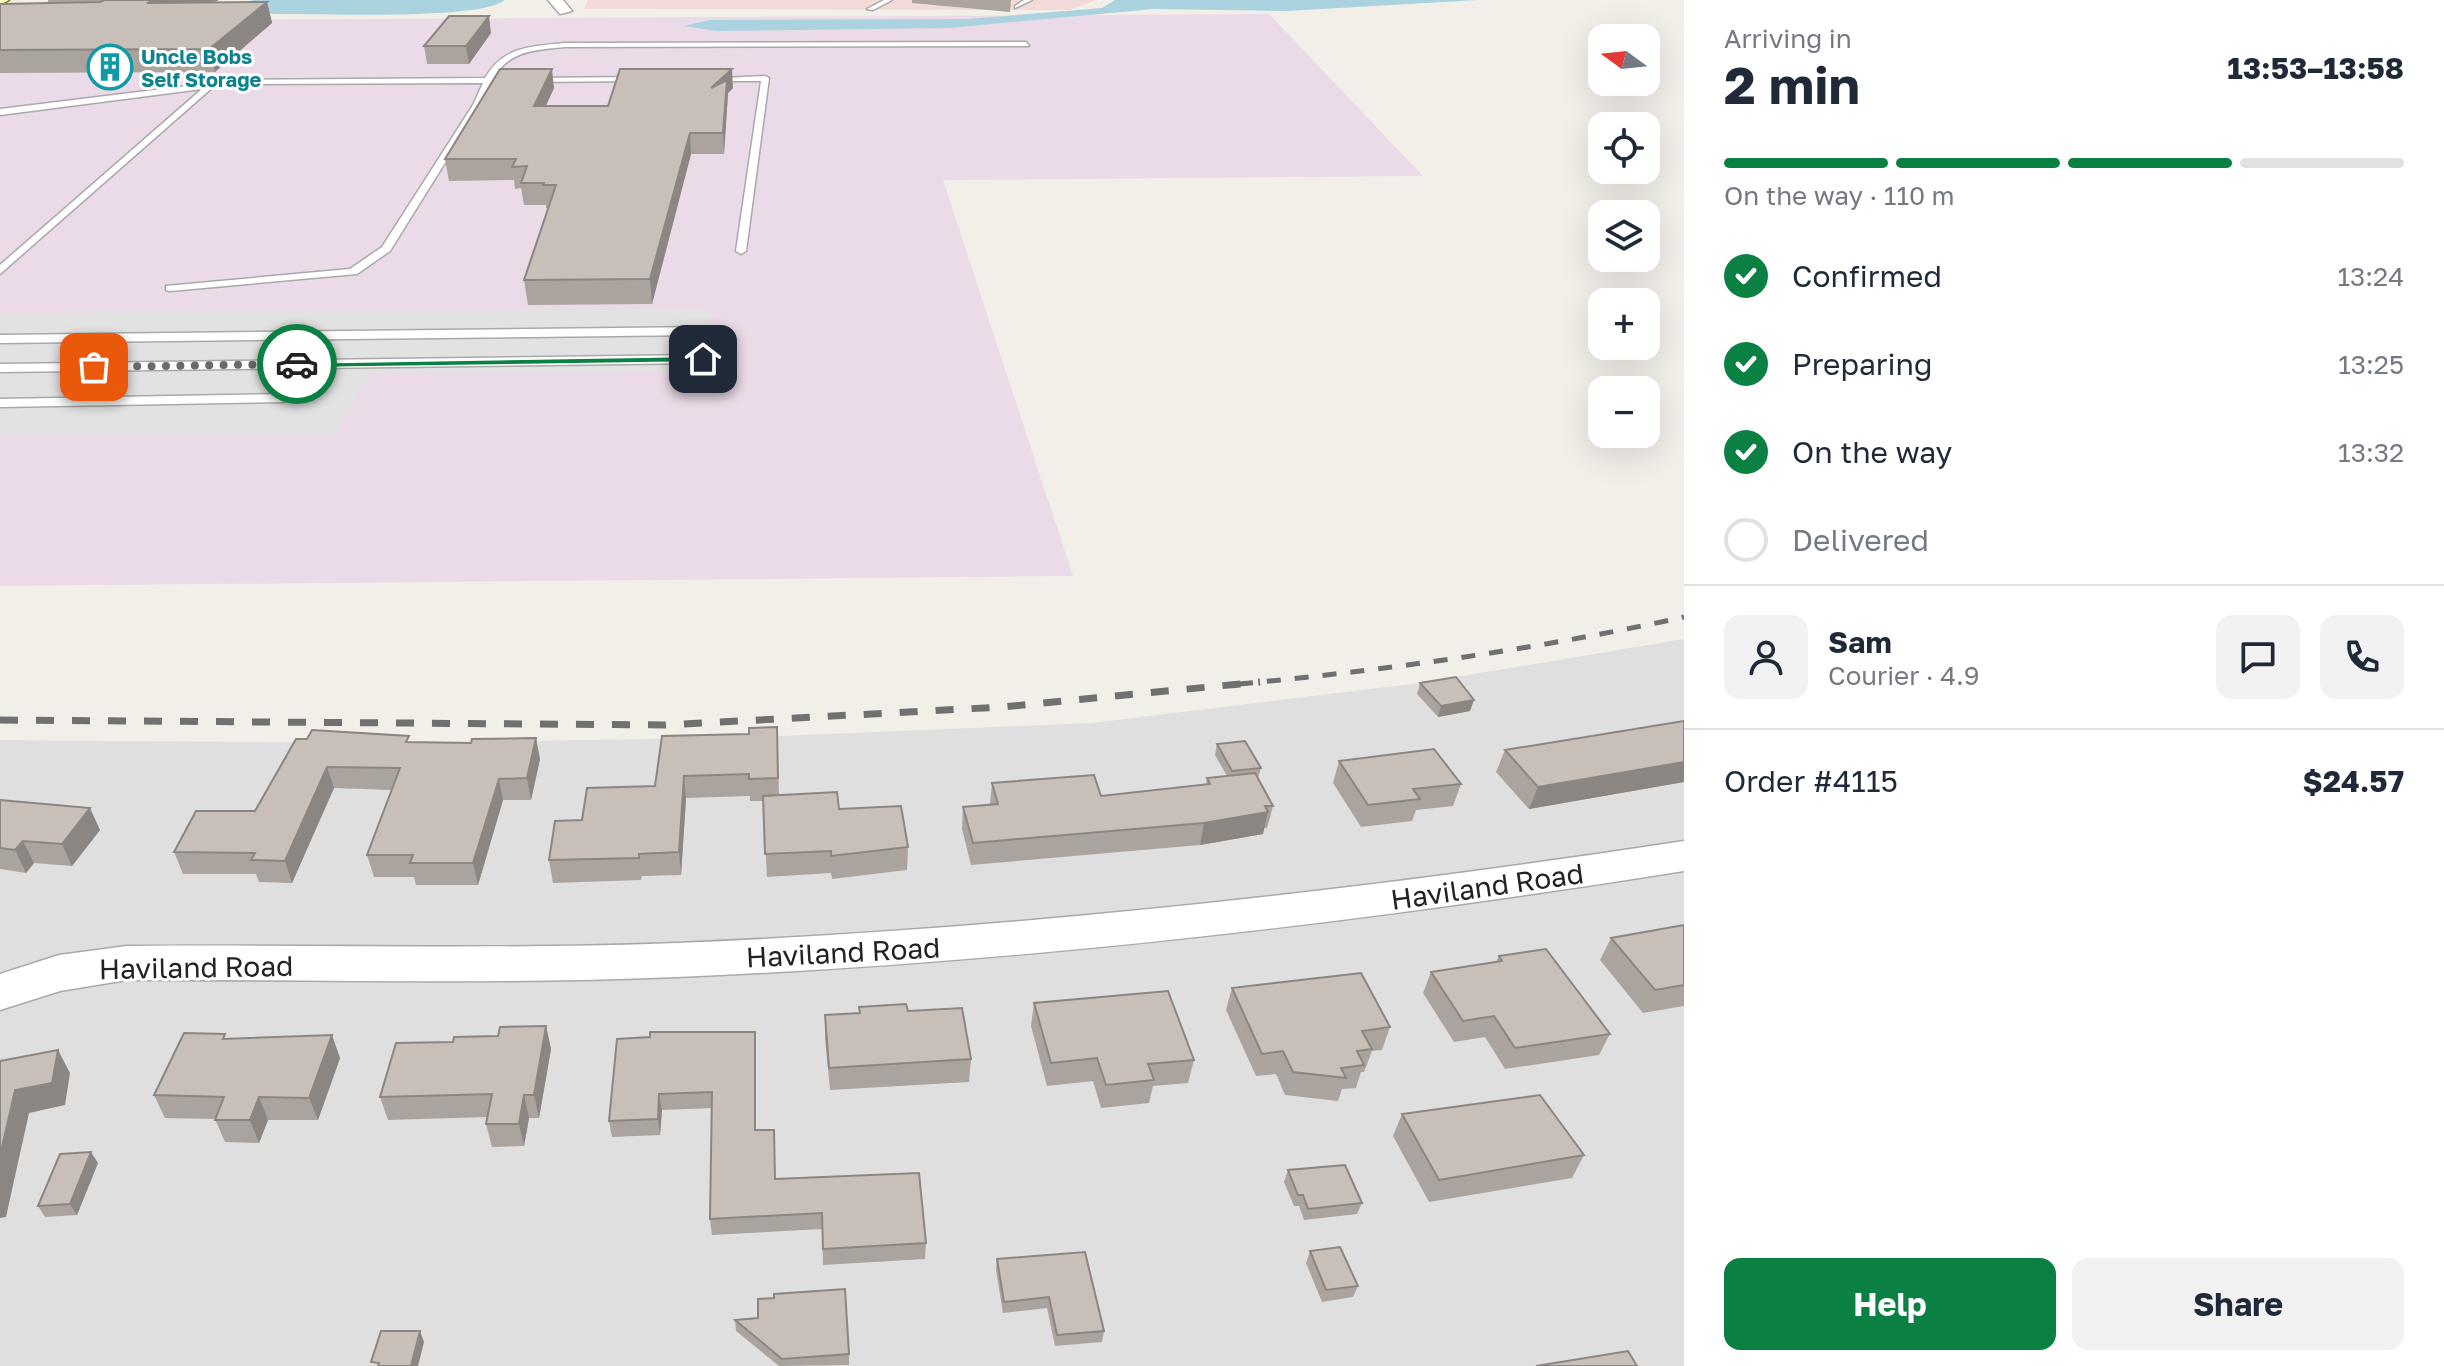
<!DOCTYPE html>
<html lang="en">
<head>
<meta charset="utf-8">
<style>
	:root { --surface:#fff; --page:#f2f2f3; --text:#1f2937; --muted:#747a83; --line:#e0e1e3; --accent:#0b8043 }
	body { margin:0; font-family:"Golos Text",sans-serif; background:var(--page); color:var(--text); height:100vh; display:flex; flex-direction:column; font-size:30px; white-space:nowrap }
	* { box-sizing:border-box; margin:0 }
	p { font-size:26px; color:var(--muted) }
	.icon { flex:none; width:44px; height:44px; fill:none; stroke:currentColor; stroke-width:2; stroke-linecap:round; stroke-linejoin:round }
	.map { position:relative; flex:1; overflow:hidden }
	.side { display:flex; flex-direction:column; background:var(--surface); width:760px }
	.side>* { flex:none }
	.needle { width:52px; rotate:285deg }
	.fabs { position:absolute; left:1588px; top:24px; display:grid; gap:16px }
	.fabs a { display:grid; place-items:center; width:72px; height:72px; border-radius:16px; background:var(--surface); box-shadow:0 8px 32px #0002; font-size:40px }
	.pin { position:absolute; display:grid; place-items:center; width:68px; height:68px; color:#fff; margin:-34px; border-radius:16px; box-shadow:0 4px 12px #0006 }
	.courier { position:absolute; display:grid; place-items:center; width:80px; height:80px; margin:-40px; border:6px solid #0b8043; border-radius:50%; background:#fff; color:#222; box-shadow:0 2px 10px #0007 }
	.headline em { font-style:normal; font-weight:700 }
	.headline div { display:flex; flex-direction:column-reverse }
	.headline { display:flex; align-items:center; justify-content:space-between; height:136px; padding:0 40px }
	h1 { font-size:52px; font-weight:700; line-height:60px }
	.bar { display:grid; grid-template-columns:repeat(4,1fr); gap:12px 8px; align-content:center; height:96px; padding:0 40px }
	.bar i { height:10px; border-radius:6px; background:var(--line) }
	.bar .current { background:var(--accent) }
	.bar p { grid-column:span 4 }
	.line { display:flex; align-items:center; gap:20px; padding:0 40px; border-top:2px solid var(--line) }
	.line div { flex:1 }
	.round { display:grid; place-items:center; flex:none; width:84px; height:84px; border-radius:16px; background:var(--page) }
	ol { padding:0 40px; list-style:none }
	li { display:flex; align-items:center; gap:24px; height:88px }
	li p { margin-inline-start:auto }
	li .icon { padding:8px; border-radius:50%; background:var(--accent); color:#fff; stroke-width:4 }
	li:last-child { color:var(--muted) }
	li i { width:44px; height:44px; border:4px solid var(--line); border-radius:50% }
	.action { display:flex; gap:16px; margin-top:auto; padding:16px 40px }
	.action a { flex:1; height:92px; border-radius:16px; background:var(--accent); color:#fff; font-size:32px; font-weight:700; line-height:92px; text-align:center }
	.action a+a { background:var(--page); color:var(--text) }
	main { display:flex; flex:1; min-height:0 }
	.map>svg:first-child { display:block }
	.residential { fill:#e0dfdf }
	.commercial { fill:#f2dad9 }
	.industrial { fill:#ebdbe8 }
	.parking { fill:#e2e2e2 }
	.water { fill:#aad3df }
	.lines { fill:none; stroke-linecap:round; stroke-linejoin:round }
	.lane-casing { stroke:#a9a9a9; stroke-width:3 }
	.street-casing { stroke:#a9a9a9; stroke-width:3 }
	.secondary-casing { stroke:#707d05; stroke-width:3 }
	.lane { fill:#fff; fill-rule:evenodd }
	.street { fill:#fff; fill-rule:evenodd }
	.secondary { fill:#f7fabf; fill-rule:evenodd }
	.rail-far1 { stroke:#707070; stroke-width:5; stroke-dasharray:14 14; stroke-linecap:butt }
	.rail { stroke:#707070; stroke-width:7; stroke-dasharray:18 18; stroke-linecap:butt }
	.wall { fill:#aba49e }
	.shaded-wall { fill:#8b8681 }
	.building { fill:#c7bfb8; stroke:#8b8681; stroke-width:2 }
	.route { fill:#0b8043 }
	.done { stroke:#6b6a68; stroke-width:8; stroke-dasharray:0 14.4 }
	.labels { text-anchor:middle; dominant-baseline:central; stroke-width:6; stroke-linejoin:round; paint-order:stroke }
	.far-culture-label { font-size:20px; font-weight:bold; fill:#0d838f; stroke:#fff; text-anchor:start }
	.near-street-label { font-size:28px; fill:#222; stroke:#fff }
</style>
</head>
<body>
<main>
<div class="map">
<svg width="1684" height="1366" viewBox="0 0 1684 1366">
	<rect width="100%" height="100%" fill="#f2efe9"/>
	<!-- residential -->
	<path class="residential" d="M1684,639V1366H0V740L364,743L735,738L1092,723L1420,683Z"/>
	<!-- commercial -->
	<path class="commercial" d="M588,0H1096L1069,10L584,9Z"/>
	<!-- industrial -->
	<path class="industrial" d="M1269,14L1423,176L943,180L1073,576L0,586V21Z"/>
	<!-- parking -->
	<path class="parking" d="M711,309L709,372L370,373L336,434L0,433V313Z"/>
	<!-- water -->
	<path class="water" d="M253,0H505C479,21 318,13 276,14L250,13L233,7Z
		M1115,0H1478L1287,11L1154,9L949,28L716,31L684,26L709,20L968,19L1102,8Z"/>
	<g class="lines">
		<!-- lane casing -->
		<g class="lane-casing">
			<path id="lane" d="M884,0H892L873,10L867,9Z
				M1024,0H1032L1015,8V6Z
				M1026,42L1029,46L565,47C536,50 509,50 494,78L499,80L491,82L481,105L390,251L357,274L170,291L166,290V286L350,269L382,247L473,105L483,83L236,84L213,87L0,274V265L202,89L0,115V109L236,80L485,78C503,46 533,46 565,43Z
				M765,76L769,78L746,251L741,254L736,251L761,81H709L705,79Z
				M639,77L642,81L529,82L525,80L529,78Z
				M706,327L712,331L709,359L703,363L317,368L297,396L283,402L0,407V399L280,394L287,390L304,368L0,372V364L697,355L699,335L0,343V335Z"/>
		</g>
		<!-- street casing -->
		<g class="street-casing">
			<path id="street" d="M548,0H563L572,11L560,14Z
				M1684,841V871C1350,924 1015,963 677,977C494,985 310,979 127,980L60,991L0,1010V974L59,955L127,946C310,944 494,950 677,943C1014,929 1350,892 1684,841Z"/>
		</g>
		<!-- secondary casing -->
		<g class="secondary-casing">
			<path id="secondary" d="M0,0H9L0,5Z"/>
		</g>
		<!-- lane -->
		<use href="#lane" class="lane"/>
		<!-- street -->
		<use href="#street" class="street"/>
		<!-- secondary -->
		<use href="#secondary" class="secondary"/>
		<!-- rail-far1 -->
		<path class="rail-far1" d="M1239,684C1388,670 1538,649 1684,617"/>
		<!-- rail -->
		<path class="rail" d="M0,720L665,725L1002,707L1260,682"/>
	</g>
	<!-- wall -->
	<path class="wall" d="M48,0H219L213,2H267L272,23L215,72L0,73V4L48,3Z
		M912,0H1011L1010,12L912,3Z
		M491,33L469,64H427L424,46Z
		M554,88L546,106H608L733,88L728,93L724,154H691L652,304L528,305L524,280L549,208H546V205H524L521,188L515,189L514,180L449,181L445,159Z
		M1420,683L1470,711L1438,717L1417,694Z
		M1684,721V782L1529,809L1496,772L1505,750Z
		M777,727L779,795L839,809L908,847L907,870L832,879L831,873L767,877L763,801H750V796L686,798L681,875L642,876L641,880L553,883L549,860L582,820L655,786L749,734Z
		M296,739L410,742L540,759L531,800H503L478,885H416L414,877H374L367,855L392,790L334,788L292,883L259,882L256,874H183L174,852L255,811Z
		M1217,744L1261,768L1258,778L1273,806L1267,828H1264L1263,834L1200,845L971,865L962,829L963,807L990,804L992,783L1101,796L1206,784L1207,778L1227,776L1215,755Z
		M1339,761L1461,784L1453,806L1416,810L1412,821L1361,827L1333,783Z
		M0,800L100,830L72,866L34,863L26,873L0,869Z
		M1684,925V1006L1643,1013L1600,960L1611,938Z
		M1499,956L1610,1034L1599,1055L1505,1069L1485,1037L1454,1042L1423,993L1431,972L1496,962Z
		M1232,988L1390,1027L1382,1050L1372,1051L1364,1072H1361L1356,1088L1342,1089L1338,1101L1285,1095L1276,1074L1256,1076L1226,1010Z
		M1034,1003L1194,1060L1188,1083L1153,1086L1149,1103L1101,1108L1093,1081L1047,1086L1031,1026Z
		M859,1007L908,1011L971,1059L969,1082L830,1090L825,1038V1015L859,1013Z
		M546,1026L551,1049L539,1118H529L524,1146L492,1147L486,1124L487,1117L388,1120L380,1097L498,1036Z
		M227,1039L340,1058L318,1120H268L259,1143L225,1142L215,1119L165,1118L154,1095Z
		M617,1039L756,1048V1130L775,1179L926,1243L925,1259L823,1265L822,1229L712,1235L710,1219L712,1108L662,1110L660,1135L612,1137L609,1121Z
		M1402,1114L1584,1155L1572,1178L1429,1202L1393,1136Z
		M98,1163L77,1215L45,1217L38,1206Z
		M1288,1170L1362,1203L1357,1214L1304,1220L1299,1206H1294L1284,1182Z
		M1310,1251L1358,1286L1353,1297L1322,1302L1306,1263Z
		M997,1259L1104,1331L1102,1342L1055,1346L1047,1308L1003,1313L996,1270Z
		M774,1298L849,1354V1365L779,1366L736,1331L735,1320L758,1318Z"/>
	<!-- shaded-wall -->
	<path class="shaded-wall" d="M155,0H219L153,24L147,3Z
		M267,2L272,23L215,72L209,49Z
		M489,16L491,33L469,64L466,46Z
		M552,69L554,88L536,126L534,106Z
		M732,69L733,88L728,93L724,154L723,133L711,88Z
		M690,133L691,154L652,304L650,279Z
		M1474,700L1470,711L1438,717L1441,706Z
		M536,738L540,759L531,800L527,778Z
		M1684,762V782L1529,809L1538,787Z
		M327,767L334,788L292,883L285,861Z
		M684,776L686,798L681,875L679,852Z
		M499,779L503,800L478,885L473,863Z
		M90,808L100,830L72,866L62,844Z
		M1268,812L1263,834L1200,845L1204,823Z
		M23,841L34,863L26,873L15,850Z
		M546,1026L551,1049L539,1118L534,1095Z
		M755,1032L756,1048V1147L755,1130Z
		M332,1035L340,1058L318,1120L309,1098Z
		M58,1050L70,1073L65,1105L29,1113L6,1217L0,1218V1156L15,1090Z
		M659,1094L662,1110L660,1135L658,1119Z
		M524,1095L529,1118L524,1146L519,1124Z
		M259,1097L268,1120L259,1143L250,1120Z
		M91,1152L98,1163L77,1215L70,1204Z
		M420,1331L424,1342L418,1366H411Z"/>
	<!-- building -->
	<path class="building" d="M104,0H155L147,3L267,2L209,49L0,50V4L100,2Z
		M449,16H489L466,46H424Z
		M500,69H552L534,106H608L620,69H732L711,88L727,80L723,133H690L650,279L524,280L556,185H543L544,183H521L527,166L512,167L516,159H445Z
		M1456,677L1474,700L1441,706L1420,683Z
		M1684,721V762L1538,787L1505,750Z
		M777,727L778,778L749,779V774L684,776L679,852L639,854V858L549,860L555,821L582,820L587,788L655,786L662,736L749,734V728Z
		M312,730L409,736L406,742L471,743L472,739L536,738L527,778L499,779L473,863H410L413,855H367L400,768L327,767L285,861L251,860L255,853L174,852L196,811H255L296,739H307Z
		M1245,741L1261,768L1232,771L1217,744Z
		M1434,749L1461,784L1413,789L1420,799L1368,805L1339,761Z
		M1255,773L1273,806H1265L1268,812L1204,823L973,843L963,807L998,804L992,783L1094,775L1101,796L1210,784L1207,778Z
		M837,792L839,809L901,806L908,847L831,856V851L765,854L763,796Z
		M0,800L90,808L62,844L23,841L15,850L0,848Z
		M1684,925V985L1655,990L1611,938Z
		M1546,949L1610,1034L1515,1048L1494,1016L1463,1021L1431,972L1502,961L1499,956Z
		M1361,973L1390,1027L1362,1031L1372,1049L1357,1051L1364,1065L1341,1068L1346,1078L1293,1072L1283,1051L1262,1054L1232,988Z
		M1168,991L1194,1060L1148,1064L1154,1080L1106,1085L1097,1058L1051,1063L1034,1003Z
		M906,1004L908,1011L962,1008L971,1059L829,1068L825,1015L860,1013L859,1007Z
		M546,1026L534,1095H524L519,1124H486L492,1094L380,1097L396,1043L453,1042L454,1037L498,1036L500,1027Z
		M650,1032H755V1130H774L775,1179L919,1173L926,1243L823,1249L822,1213L710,1219L712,1092L659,1094L658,1119L609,1121L617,1039L650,1037Z
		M184,1033L225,1034L223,1039L332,1035L309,1098L259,1097L250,1120H215L224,1097L154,1095Z
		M58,1050L52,1083L15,1090L0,1156V1061Z
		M1540,1095L1584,1155L1439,1180L1402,1114Z
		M91,1152L70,1204L38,1206L60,1154Z
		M1345,1165L1362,1203L1308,1209L1303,1195H1298L1288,1170Z
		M1340,1247L1358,1286L1326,1290L1310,1251Z
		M1085,1252L1104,1331L1057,1335L1049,1297L1004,1302L997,1259Z
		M845,1289L849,1354L782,1359L735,1320L758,1318V1299L774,1298V1294Z
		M381,1331H420L411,1366H378L379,1363L371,1362Z
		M1628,1351L1637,1366H1536Z"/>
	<!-- route -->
	<path class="route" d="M703,357L706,361L297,367L293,364Z"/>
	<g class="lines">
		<!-- done -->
		<path class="done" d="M94,367L297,364"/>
	</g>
	<!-- icons -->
	<defs>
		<g id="building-ring" transform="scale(2.3)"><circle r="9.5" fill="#fff" stroke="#0f9aa8" stroke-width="1.5"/><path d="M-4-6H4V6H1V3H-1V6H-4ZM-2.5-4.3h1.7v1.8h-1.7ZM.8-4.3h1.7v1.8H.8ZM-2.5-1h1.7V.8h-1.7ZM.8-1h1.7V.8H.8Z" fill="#0f9aa8"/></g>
	</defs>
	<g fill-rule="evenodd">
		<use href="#building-ring" x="110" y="67"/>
	</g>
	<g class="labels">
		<!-- far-culture labels -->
		<g class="far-culture-label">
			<text x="141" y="56">Uncle Bobs<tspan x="141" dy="23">Self Storage</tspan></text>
		</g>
		<!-- near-street labels -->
		<g class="near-street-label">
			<text transform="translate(1487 886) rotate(-8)">Haviland Road</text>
			<text transform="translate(843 952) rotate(-3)">Haviland Road</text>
			<text transform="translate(196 967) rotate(-1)">Haviland Road</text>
		</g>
	</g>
</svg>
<div class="fabs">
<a><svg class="needle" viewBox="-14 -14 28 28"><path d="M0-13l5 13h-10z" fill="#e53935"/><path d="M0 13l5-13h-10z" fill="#747a83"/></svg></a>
<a><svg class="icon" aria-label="locate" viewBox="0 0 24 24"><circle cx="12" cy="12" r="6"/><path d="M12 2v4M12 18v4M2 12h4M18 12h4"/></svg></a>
<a><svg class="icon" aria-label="layers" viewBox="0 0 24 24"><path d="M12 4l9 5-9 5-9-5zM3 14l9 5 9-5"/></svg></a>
<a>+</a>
<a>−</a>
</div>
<div class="pin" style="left:94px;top:367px;background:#ea580c"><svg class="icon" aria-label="bag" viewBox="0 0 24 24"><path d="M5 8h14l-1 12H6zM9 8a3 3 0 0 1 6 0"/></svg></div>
<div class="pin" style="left:703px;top:359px;background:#1f2937"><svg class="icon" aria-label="home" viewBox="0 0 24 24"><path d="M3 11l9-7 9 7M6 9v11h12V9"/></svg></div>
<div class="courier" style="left:297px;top:364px"><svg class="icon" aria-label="car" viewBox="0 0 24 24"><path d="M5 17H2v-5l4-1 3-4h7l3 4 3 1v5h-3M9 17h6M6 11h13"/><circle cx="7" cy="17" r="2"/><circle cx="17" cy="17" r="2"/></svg></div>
</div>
<section class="side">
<div class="headline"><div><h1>2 min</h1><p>Arriving in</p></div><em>13:53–13:58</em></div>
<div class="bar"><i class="current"></i><i class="current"></i><i class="current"></i><i></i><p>On the way · 110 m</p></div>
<ol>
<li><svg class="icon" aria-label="check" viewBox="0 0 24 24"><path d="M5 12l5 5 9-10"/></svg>Confirmed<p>13:24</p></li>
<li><svg class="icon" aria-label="check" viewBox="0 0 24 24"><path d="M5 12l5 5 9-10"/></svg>Preparing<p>13:25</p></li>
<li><svg class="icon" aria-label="check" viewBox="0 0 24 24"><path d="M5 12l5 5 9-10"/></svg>On the way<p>13:32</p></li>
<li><i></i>Delivered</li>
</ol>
<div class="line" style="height:144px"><a class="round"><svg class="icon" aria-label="person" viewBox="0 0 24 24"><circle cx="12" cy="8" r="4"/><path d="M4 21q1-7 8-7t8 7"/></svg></a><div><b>Sam</b><p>Courier · 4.9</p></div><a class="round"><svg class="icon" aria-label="chat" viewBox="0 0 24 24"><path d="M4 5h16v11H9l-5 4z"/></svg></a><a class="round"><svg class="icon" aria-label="phone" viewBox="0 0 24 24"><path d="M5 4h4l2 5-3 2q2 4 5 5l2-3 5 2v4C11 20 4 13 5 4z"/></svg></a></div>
<div class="line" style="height:104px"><div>Order #4115</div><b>$24.57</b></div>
<div class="action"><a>Help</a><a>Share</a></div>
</section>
</main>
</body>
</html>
